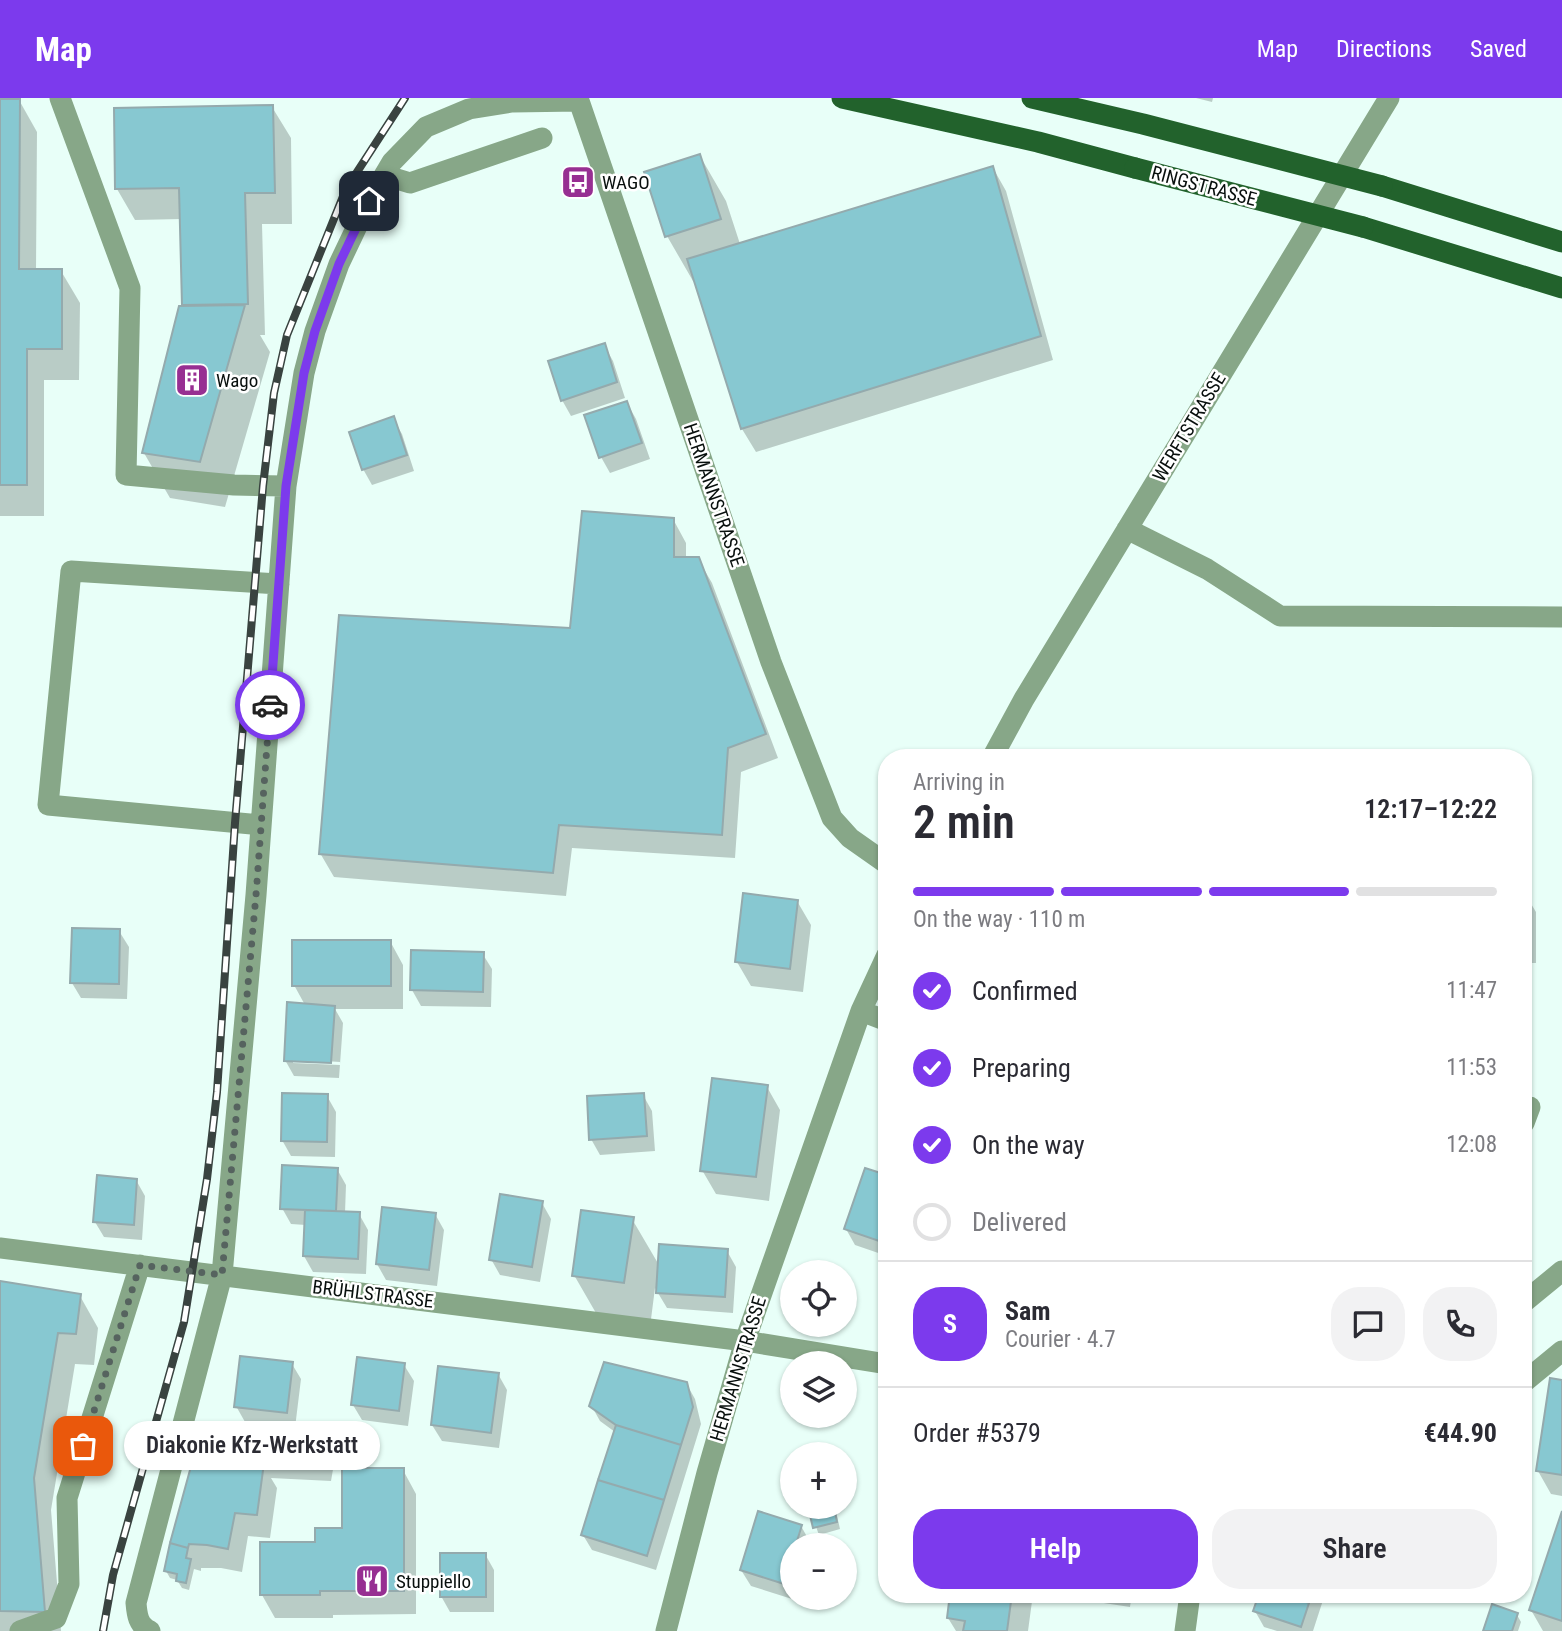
<!DOCTYPE html>
<html lang="en">
<head>
<meta charset="utf-8">
<style>
	:root { --surface:#fff; --page:#f2f2f3; --text:#2b2b33; --muted:#7c7c81; --line:#e1e1e2; --accent:#7c3aed }
	body { margin:0; font-family:"Roboto Condensed",sans-serif; background:var(--page); color:var(--text); height:100vh; display:flex; flex-direction:column; font-size:26px; white-space:nowrap }
	* { box-sizing:border-box; margin:0 }
	p { font-size:23px; color:var(--muted) }
	.icon { flex:none; width:38px; height:38px; fill:none; stroke:currentColor; stroke-width:2; stroke-linecap:round; stroke-linejoin:round }
	.map { position:relative; flex:1; overflow:hidden }
	.sheet { position:absolute; left:878px; top:651px; width:654px; height:854px; display:flex; flex-direction:column; background:var(--surface); border-radius:28px; box-shadow:0 2px 5px #0004 }
	.sheet>* { flex:none }
	.tools { position:absolute; left:780px; top:1162px; display:grid; gap:14px }
	.tools a { display:grid; place-items:center; width:77px; height:77px; border-radius:50%; background:var(--surface); box-shadow:0 2px 5px #0004; font-size:35px }
	.pin { position:absolute; display:grid; place-items:center; width:60px; height:60px; color:#fff; margin:-30px; border-radius:14px; box-shadow:0 4px 10px #0006 }
	.courier { position:absolute; display:grid; place-items:center; width:70px; height:70px; margin:-35px; border:5px solid #7c3aed; border-radius:50%; background:#fff; color:#222; box-shadow:0 2px 9px #0007 }
	.bubble { position:absolute; height:49px; border-radius:24px; background:var(--surface); box-shadow:0 2px 5px #0004; font-size:23px; font-weight:600; line-height:49px; text-align:center }
	.headline em { font-style:normal; font-weight:600 }
	.headline div { display:flex; flex-direction:column-reverse }
	.headline { display:flex; align-items:center; justify-content:space-between; height:119px; padding:0 35px }
	h1 { font-size:46px; font-weight:600; line-height:52px }
	.bar { display:grid; grid-template-columns:repeat(4,1fr); gap:10px 7px; align-content:center; height:84px; padding:0 35px }
	.bar i { height:9px; border-radius:5px; background:var(--line) }
	.bar .selected { background:var(--accent) }
	.bar p { grid-column:span 4 }
	.line { display:flex; align-items:center; gap:18px; padding:0 35px; border-top:2px solid var(--line) }
	.line div { flex:1 }
	.round { display:grid; place-items:center; flex:none; width:74px; height:74px; border-radius:28px; background:var(--page) }
	ol { padding:0 35px; list-style:none }
	li { display:flex; align-items:center; gap:21px; height:77px }
	li p { margin-inline-start:auto }
	li .icon { padding:7px; border-radius:50%; background:var(--accent); color:#fff; stroke-width:4 }
	li:last-child { color:var(--muted) }
	li i { width:38px; height:38px; border:4px solid var(--line); border-radius:50% }
	.action { display:flex; gap:14px; margin-top:auto; padding:14px 35px }
	.action a { flex:1; height:80px; border-radius:28px; background:var(--accent); color:#fff; font-size:28px; font-weight:600; line-height:80px; text-align:center }
	.action a+a { background:var(--page); color:var(--text) }
	header { display:flex; align-items:center; gap:42px; box-sizing:border-box; height:98px; padding:0 35px; background:var(--accent); color:#fff }
	header strong { font-size:33px }
	nav { display:flex; gap:38px; margin-inline-start:auto; font-size:24px }
	.map>svg:first-child { display:block }
	.shadow { fill:#0003; fill-rule:evenodd }
	.building { fill:#87c8d1; stroke:#94aaad; stroke-width:2 }
	.lines { fill:none; stroke-linecap:round; stroke-linejoin:round }
	.minor { stroke:#87a788; stroke-width:21 }
	.major { stroke:#22622c; stroke-width:21 }
	.rail-casing { stroke:#394340; stroke-width:8 }
	.rail { stroke:#fff; stroke-width:5; stroke-dasharray:16; stroke-linecap:butt }
	.major-bridge { stroke:#22622c; stroke-width:21 }
	.done { stroke:#56635f; stroke-width:7; stroke-dasharray:0 12.6 }
	.route { stroke:#7c3aed; stroke-width:9 }
	.labels { text-anchor:middle; dominant-baseline:central; stroke-width:5; stroke-linejoin:round; paint-order:stroke }
	.poi-label { font-size:19px; fill:#080f0d; stroke:#fff; text-anchor:start }
	.street-label { font-size:19px; fill:#080f0d; stroke:#fff }
</style>
</head>
<body>
<header>
<strong>Map</strong>
<nav><a>Map</a><a>Directions</a><a>Saved</a></nav>
</header>
<div class="map">
<svg width="1562" height="1533" viewBox="0 0 1562 1533">
	<rect width="100%" height="100%" fill="#e8fff8"/>
	<!-- shadow -->
	<path class="shadow" d="M1196,0H1213L1212,4Z
		M0,2H19L37,34L36,173H61L80,205L79,282H44V418H0Z
		M272,9L291,40L292,126H262L265,237H260L270,254L225,409L170,400L144,355L184,210L182,121L135,122L117,91L116,12Z
		M700,58L726,103L740,146L993,70L1006,93L1053,262L756,354L742,331L696,183H693L667,138Z
		M604,247L613,263L625,300L571,318L562,302Z
		M627,305L636,321L650,361L610,375L601,359Z
		M393,321L402,336L414,373L372,387L363,371Z
		M673,421L686,445V461H698L712,485L778,660L741,674L735,760L572,750L566,798L334,779L320,755L571,532Z
		M1524,794L1536,814V865H1524Z
		M797,803L811,827L803,894L751,888L737,864Z
		M119,833L129,849L127,901L81,900L72,885Z
		M390,843L403,867V911H335L343,925L339,980L294,978L285,962L305,907L294,887ZM293,961L340,964V967L293,965Z
		M482,855L492,871L491,909L421,908L412,892Z
		M767,989L780,1012L769,1103L716,1096L702,1072Z
		M643,997L652,1013L655,1053L600,1057L591,1041Z
		M327,998L336,1014L335,1059L291,1058L282,1042Z
		M337,1071L346,1087L345,1115L359,1116L368,1132L366,1176L313,1174L304,1158L306,1127L291,1126L282,1110Z
		M866,1072L887,1079V1158L855,1147L846,1131Z
		M136,1082L145,1098L142,1142L104,1139L95,1124Z
		M542,1105L551,1121L540,1184L500,1177L491,1161Z
		M435,1116L444,1132L437,1188L386,1182L377,1166Z
		M632,1121L659,1167L727,1153L736,1169L733,1215L667,1210L655,1190L650,1229L600,1222L574,1177Z
		M0,1185L80,1198L98,1230L94,1267L75,1266L51,1412L61,1533H0Z
		M292,1266L301,1281L295,1330L245,1324L236,1308Z
		M404,1267L414,1283L408,1328L362,1322L353,1307Z
		M498,1276L507,1292L499,1350L442,1343L432,1327Z
		M1562,1284V1398L1551,1396L1538,1373Z
		M686,1285L695,1301L701,1326L656,1472L592,1452L583,1437L615,1334L600,1323L591,1307Z
		M203,1336L326,1344L335,1360L331,1383L271,1380L277,1390L270,1440L248,1438L242,1474L221,1470H201V1473L194,1471L189,1492L182,1490L177,1482L170,1480L166,1473Z
		M403,1372L416,1396V1516L333,1517V1520H275L262,1497L317,1445L344,1431Z
		M809,1409H835L840,1431L819,1437Z
		M1562,1419V1533H1543L1531,1512Z
		M801,1428L810,1444L809,1447H793L792,1501L751,1488L741,1472Z
		M485,1456L494,1472V1514H450L441,1498Z
		M952,1496H1033L1028,1533H956L948,1520Z
		M1092,1496H1132L1130,1509L1097,1504Z
		M1261,1496H1325L1313,1533H1277L1264,1529L1255,1513Z
		M1517,1517L1521,1524L1518,1533H1485Z"/>
	<!-- building -->
	<path class="building" d="M0,1H20L19,171H62V251H27V387H0Z
		M273,7L275,95H245L248,206L182,207L179,90L115,91L114,10Z
		M700,56L721,121L665,139L644,74Z
		M993,68L1041,238L741,331L687,161Z
		M245,207L200,364L142,355L179,208Z
		M605,245L617,284L561,303L548,263Z
		M627,303L642,345L599,360L584,317Z
		M394,318L407,357L362,372L349,334Z
		M582,413L674,420V459H699L766,636L728,650L722,737L559,727L553,775L319,756L339,517L570,530Z
		M743,795L798,802L790,871L735,864Z
		M72,830L120,831L119,886L70,885Z
		M292,842H391V888H292Z
		M411,852L484,854L483,894L410,892Z
		M287,904L335,908L331,965L284,963Z
		M712,980L768,987L756,1079L700,1073Z
		M282,995L328,996L327,1044L281,1043Z
		M644,995L647,1038L589,1042L587,998Z
		M282,1067L338,1070L336,1113L280,1111Z
		M865,1070L887,1077V1130L882,1144L844,1131Z
		M97,1077L137,1081L134,1127L93,1124Z
		M500,1096L543,1103L532,1169L489,1162Z
		M382,1109L436,1115L429,1172L376,1166Z
		M305,1112L360,1114L358,1161L303,1158Z
		M581,1112L634,1119L624,1185L572,1178Z
		M659,1146L728,1151L725,1199L656,1195Z
		M0,1183L81,1196L76,1236L58,1235L34,1380L45,1514L0,1513Z
		M240,1258L293,1264L287,1315L234,1309Z
		M357,1259L405,1265L399,1313L351,1307Z
		M604,1264L687,1284L693,1309L681,1347L616,1327L589,1308Z
		M438,1268L499,1275L491,1335L431,1327Z
		M1550,1280L1562,1282V1377L1536,1373Z
		M616,1327L681,1347L664,1402L598,1382Z
		M201,1335L327,1342L323,1368L193,1361Z
		M193,1361L264,1365L257,1417L235,1415L228,1451L207,1447L189,1446L188,1450L170,1445Z
		M342,1370H404V1493H320V1497H260V1444H315V1430H342Z
		M598,1382L664,1402L647,1458L581,1437Z
		M808,1409H834L837,1424L813,1430Z
		M758,1413L802,1427L797,1443L798,1447H793V1465L791,1471L789,1470L784,1486L740,1472Z
		M1562,1413V1523L1529,1512Z
		M170,1445L188,1450L186,1460L191,1461L186,1485L176,1483L177,1476L164,1473Z
		M440,1455H486V1499H440Z
		M950,1496H1012L1007,1533H963L965,1523L947,1520Z
		M1259,1496H1283L1309,1505L1301,1529L1253,1513Z
		M1283,1496H1312L1309,1505Z
		M1492,1506L1518,1515L1512,1533H1483Z"/>
	<g class="lines">
		<!-- minor -->
		<path class="minor" d="M60,0L130,190L126,377L234,387L286,388
			M578,0L771,564L832,720L850,740L887,766
			M384,77L410,85L542,40
			M1127,431L1207,471L1280,518L1562,519
			M992,660L1024,601L1389,0
			M261,727L48,707L71,473L279,486
			M861,913L887,923
			M1524,1009H1530L1524,1025
			M0,1150L745,1243L887,1266
			M1524,1204L1562,1173
			M1524,1284L1562,1253
			M20,1533L56,1520L69,1486L67,1400L140,1167
			M150,1533C138,1527 137,1517 136,1505L222,1177L256,797L286,388L304,275L315,233L339,166L369,103L392,64L426,29L469,11L512,4L579,3
			M666,1533L707,1375L745,1243L861,913L887,857
			M1185,1533L1190,1496"/>
		<!-- major -->
		<path class="major" d="M842,0L1038,44L1135,70
			M1382,88L1562,144
			M1363,129L1562,190"/>
		<!-- rail casing -->
		<g class="rail-casing">
			<path id="rail" d="M103,1533L113,1477L184,1224L207,1081L217,994L235,725L263,388L274,295L287,237L346,91L405,0"/>
		</g>
		<!-- rail -->
		<use href="#rail" class="rail"/>
		<!-- major-bridge -->
		<path class="major-bridge" d="M1032,0L1143,26L1382,88
			M1135,70L1363,129"/>
	</g>
	<g class="lines">
		<!-- done -->
		<path class="done" d="M83,1348L140,1167L222,1177L256,797L270,607"/>
		<!-- route -->
		<path class="route" d="M270,607L286,388L304,275L315,233L339,166L369,103"/>
	</g>
	<!-- icons -->
	<defs>
		<g id="bus-square" transform="scale(1.75)"><rect x="-9" y="-9" width="18" height="18" rx="4" fill="#972f92" stroke="#fff"/><path d="M-5-6H5V4H4V6H2V4H-2V6H-4V4H-5ZM-3.5-4V0h7V-4ZM-3.5 1.2v1.5H-2V1.2ZM2 1.2v1.5H3.5V1.2Z" fill="#fff"/></g>
		<g id="building-square" transform="scale(1.75)"><rect x="-9" y="-9" width="18" height="18" rx="4" fill="#972f92" stroke="#fff"/><path d="M-4-6H4V6H1V3H-1V6H-4ZM-2.5-4.3h1.7v1.8h-1.7ZM.8-4.3h1.7v1.8H.8ZM-2.5-1h1.7V.8h-1.7ZM.8-1h1.7V.8H.8Z" fill="#fff"/></g>
		<g id="restaurant-square" transform="scale(1.75)"><rect x="-9" y="-9" width="18" height="18" rx="4" fill="#972f92" stroke="#fff"/><path d="M-5-6h1v4h1v-4h1v4h1v-4h1v5L-1.5 .5V6h-2V.5L-5-1ZM5-6V6H3V1.5H1.5Q1.5-4 5-6Z" fill="#fff"/></g>
	</defs>
	<g fill-rule="evenodd">
		<use href="#bus-square" x="578" y="84"/>
		<use href="#building-square" x="192" y="282"/>
		<use href="#restaurant-square" x="372" y="1483"/>
	</g>
	<g class="labels">
		<!-- poi labels -->
		<g class="poi-label">
			<text x="602" y="84">WAGO</text>
			<text x="216" y="282">Wago</text>
			<text x="396" y="1483">Stuppiello</text>
		</g>
		<!-- street labels -->
		<g class="street-label">
			<text transform="translate(1204 88) rotate(15)">RINGSTRASSE</text>
			<text transform="translate(1189 329) rotate(-59)">WERFTSTRASSE</text>
			<text transform="translate(714 397) rotate(71)">HERMANNSTRASSE</text>
			<text transform="translate(373 1196) rotate(7)">BRÜHLSTRASSE</text>
			<text transform="translate(738 1271) rotate(-73)">HERMANNSTRASSE</text>
		</g>
	</g>
</svg>
<div class="tools">
<a><svg class="icon" aria-label="locate" viewBox="0 0 24 24"><circle cx="12" cy="12" r="6"/><path d="M12 2v4M12 18v4M2 12h4M18 12h4"/></svg></a>
<a><svg class="icon" aria-label="layers" viewBox="0 0 24 24"><path d="M12 4l9 5-9 5-9-5zM3 14l9 5 9-5"/></svg></a>
<a>+</a>
<a>−</a>
</div>
<div class="pin" style="left:83px;top:1348px;background:#ea580c"><svg class="icon" aria-label="bag" viewBox="0 0 24 24"><path d="M5 8h14l-1 12H6zM9 8a3 3 0 0 1 6 0"/></svg></div>
<div class="pin" style="left:369px;top:103px;background:#1f2937"><svg class="icon" aria-label="home" viewBox="0 0 24 24"><path d="M3 11l9-7 9 7M6 9v11h12V9"/></svg></div>
<div class="courier" style="left:270px;top:607px"><svg class="icon" aria-label="car" viewBox="0 0 24 24"><path d="M5 17H2v-5l4-1 3-4h7l3 4 3 1v5h-3M9 17h6M6 11h13"/><circle cx="7" cy="17" r="2"/><circle cx="17" cy="17" r="2"/></svg></div>
<div class="bubble" style="left:124px;top:1323px;width:256px">Diakonie Kfz-Werkstatt</div>
<section class="sheet">
<div class="headline"><div><h1>2 min</h1><p>Arriving in</p></div><em>12:17–12:22</em></div>
<div class="bar"><i class="selected"></i><i class="selected"></i><i class="selected"></i><i></i><p>On the way · 110 m</p></div>
<ol>
<li><svg class="icon" aria-label="check" viewBox="0 0 24 24"><path d="M5 12l5 5 9-10"/></svg>Confirmed<p>11:47</p></li>
<li><svg class="icon" aria-label="check" viewBox="0 0 24 24"><path d="M5 12l5 5 9-10"/></svg>Preparing<p>11:53</p></li>
<li><svg class="icon" aria-label="check" viewBox="0 0 24 24"><path d="M5 12l5 5 9-10"/></svg>On the way<p>12:08</p></li>
<li><i></i>Delivered</li>
</ol>
<div class="line" style="height:126px"><b class="round" style="background:var(--accent);color:#fff">S</b><div><b>Sam</b><p>Courier · 4.7</p></div><a class="round"><svg class="icon" aria-label="chat" viewBox="0 0 24 24"><path d="M4 5h16v11H9l-5 4z"/></svg></a><a class="round"><svg class="icon" aria-label="phone" viewBox="0 0 24 24"><path d="M5 4h4l2 5-3 2q2 4 5 5l2-3 5 2v4C11 20 4 13 5 4z"/></svg></a></div>
<div class="line" style="height:91px"><div>Order #5379</div><b>€44.90</b></div>
<div class="action"><a>Help</a><a>Share</a></div>
</section>
</div>
</body>
</html>
